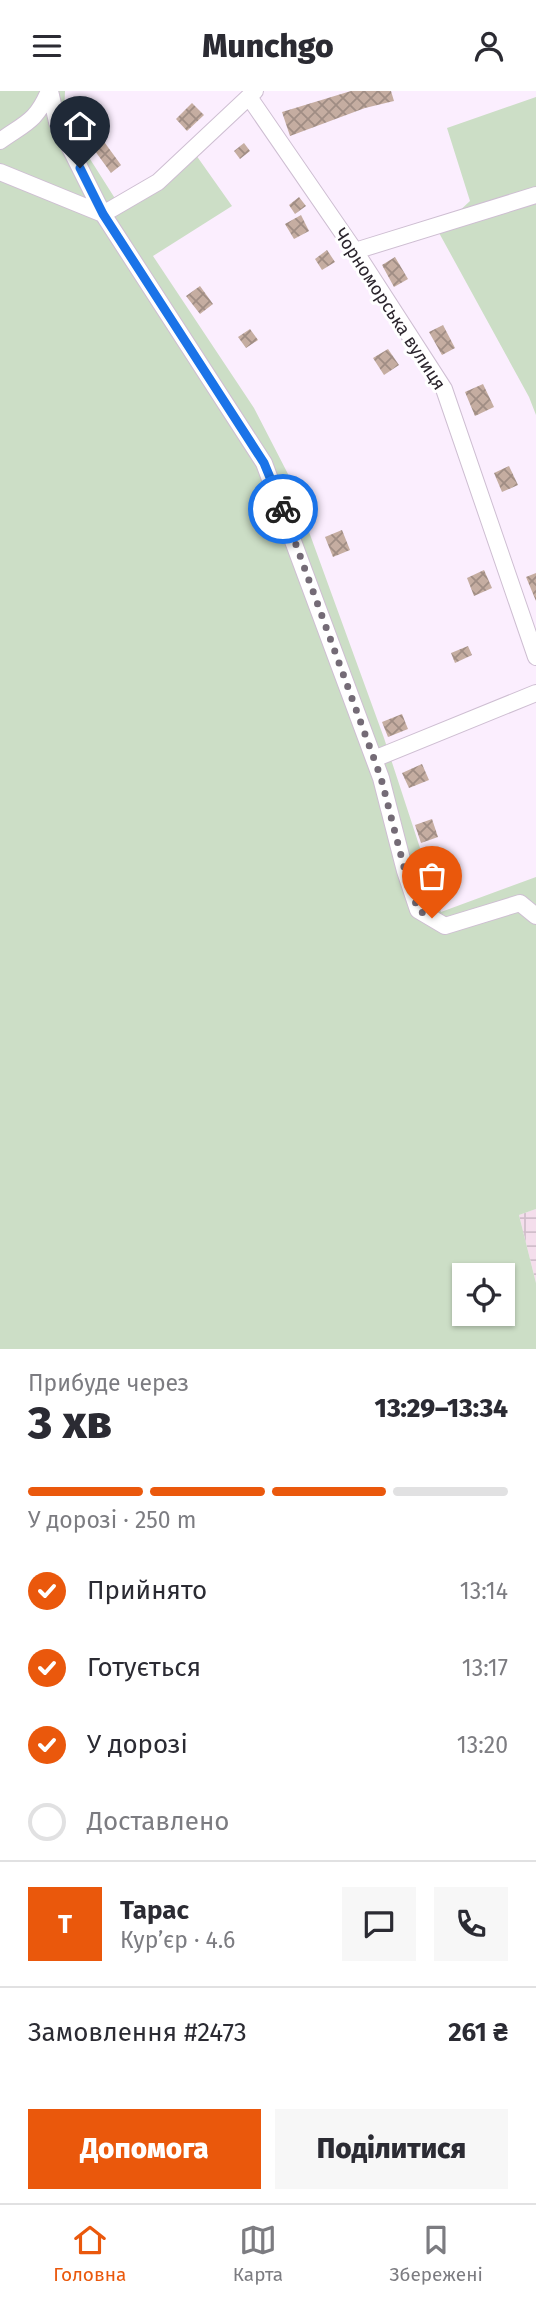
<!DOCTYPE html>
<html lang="uk">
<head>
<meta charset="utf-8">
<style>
	:root { --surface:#fff; --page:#f7f7f7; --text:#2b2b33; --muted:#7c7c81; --line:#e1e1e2; --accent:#ea580c }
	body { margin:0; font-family:"Fira Sans",sans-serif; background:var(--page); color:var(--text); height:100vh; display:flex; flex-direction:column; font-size:26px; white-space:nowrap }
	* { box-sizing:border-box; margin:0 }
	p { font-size:23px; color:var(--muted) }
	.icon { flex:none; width:38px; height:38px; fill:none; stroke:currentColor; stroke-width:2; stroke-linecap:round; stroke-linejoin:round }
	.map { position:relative; height:1258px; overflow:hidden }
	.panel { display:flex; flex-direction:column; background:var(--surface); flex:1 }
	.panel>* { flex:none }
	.controls { position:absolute; left:452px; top:1172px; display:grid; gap:14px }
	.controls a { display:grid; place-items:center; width:63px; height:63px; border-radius:0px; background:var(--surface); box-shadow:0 2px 5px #0004; font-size:35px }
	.pin { position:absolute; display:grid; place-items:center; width:60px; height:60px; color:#fff; margin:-72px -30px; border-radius:50% 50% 50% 0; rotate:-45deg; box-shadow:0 0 7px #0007 }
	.pin .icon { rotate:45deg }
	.courier { position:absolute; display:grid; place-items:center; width:70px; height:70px; margin:-35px; border:5px solid #1a73e8; border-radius:50%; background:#fff; color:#222; box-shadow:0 2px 9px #0007 }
	.headline em { font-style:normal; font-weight:800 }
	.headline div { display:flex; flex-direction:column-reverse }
	.headline { display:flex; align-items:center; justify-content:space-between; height:119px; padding:0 28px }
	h1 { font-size:46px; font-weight:800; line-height:52px }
	.bar { display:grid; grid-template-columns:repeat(4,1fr); gap:10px 7px; align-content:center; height:84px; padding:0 28px }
	.bar i { height:9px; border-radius:5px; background:var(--line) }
	.bar .selected { background:var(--accent) }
	.bar p { grid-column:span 4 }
	.line { display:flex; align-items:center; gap:18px; padding:0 28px; border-top:2px solid var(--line) }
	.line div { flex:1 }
	.round { display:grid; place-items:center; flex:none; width:74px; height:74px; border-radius:0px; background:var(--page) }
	ol { padding:0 28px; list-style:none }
	li { display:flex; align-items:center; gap:21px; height:77px }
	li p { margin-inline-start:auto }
	li .icon { padding:7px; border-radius:50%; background:var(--accent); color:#fff; stroke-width:4 }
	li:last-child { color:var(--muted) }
	li i { width:38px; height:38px; border:4px solid var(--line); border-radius:50% }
	.button { display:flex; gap:14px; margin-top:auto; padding:14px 28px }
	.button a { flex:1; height:80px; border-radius:0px; background:var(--accent); color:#fff; font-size:28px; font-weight:800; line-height:80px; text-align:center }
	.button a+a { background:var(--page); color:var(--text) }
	header { display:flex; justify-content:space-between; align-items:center; height:91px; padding:0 28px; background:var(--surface); font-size:32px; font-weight:800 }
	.menu { display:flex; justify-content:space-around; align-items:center; height:98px; border-top:2px solid var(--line); background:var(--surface); font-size:19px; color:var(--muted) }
	.menu a { display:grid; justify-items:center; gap:4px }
	.menu .selected { color:var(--accent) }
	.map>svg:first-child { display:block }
	.industrial { fill:url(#industrial-grid) }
	.green { fill:#ccdec6; fill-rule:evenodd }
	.building { fill:url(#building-cross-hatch) }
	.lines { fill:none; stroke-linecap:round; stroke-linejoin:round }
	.minor-casing { stroke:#cebed2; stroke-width:18 }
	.minor { stroke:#fff; stroke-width:16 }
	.done { stroke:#746b76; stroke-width:7; stroke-dasharray:0 12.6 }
	.route { stroke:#1a73e8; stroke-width:9 }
	.labels { text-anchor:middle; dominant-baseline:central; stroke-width:6; stroke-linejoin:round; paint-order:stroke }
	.street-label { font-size:18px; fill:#2b252d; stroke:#fff }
</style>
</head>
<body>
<header><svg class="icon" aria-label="menu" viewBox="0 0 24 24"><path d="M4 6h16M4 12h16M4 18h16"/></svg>Munchgo<svg class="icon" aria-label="person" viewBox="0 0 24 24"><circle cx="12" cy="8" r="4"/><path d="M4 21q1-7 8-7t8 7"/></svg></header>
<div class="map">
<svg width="536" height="1258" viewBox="0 0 536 1258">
	<defs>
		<pattern id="industrial-grid" width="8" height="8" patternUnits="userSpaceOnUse" patternTransform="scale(1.75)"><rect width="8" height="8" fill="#f4deec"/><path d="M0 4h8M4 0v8" fill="none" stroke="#d1becb"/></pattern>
		<pattern id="building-cross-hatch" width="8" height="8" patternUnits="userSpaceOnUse" patternTransform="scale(1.75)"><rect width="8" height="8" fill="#c5ada1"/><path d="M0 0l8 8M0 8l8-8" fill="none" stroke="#a08d84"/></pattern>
	</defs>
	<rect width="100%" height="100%" fill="#fbeefe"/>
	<!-- industrial -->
	<path class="industrial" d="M536,1118V1192L519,1124Z"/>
	<!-- green -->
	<path class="green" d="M0,0H65L64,27L116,109L196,64L232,115L153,165L254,317L288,383L384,647L441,821L536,786V1118L519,1124L536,1192V1258H0ZM464,1185H502V1223H464Z
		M536,6V324L529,306L438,140L470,110L447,37Z"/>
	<!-- building -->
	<path class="building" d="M351,0H391L394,10L365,17L290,45L282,21Z
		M192,12L204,24L187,40L176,28Z
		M97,41L121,74L111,82L87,49Z
		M244,52L250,60L240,68L234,60Z
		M299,106L306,115L295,123L289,114Z
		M301,124L309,140L294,148L285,133Z
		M327,159L335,171L322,179L315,168Z
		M395,166L408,188L394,196L382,174Z
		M200,195L213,213L200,223L186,205Z
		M443,234L455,257L442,264L429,241Z
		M250,238L258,249L246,257L238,246Z
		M388,258L399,274L384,284L373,267Z
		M483,293L494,316L475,325L465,301Z
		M509,375L518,394L502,401L494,382Z
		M342,439L350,459L333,466L325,446Z
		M484,479L492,497L474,505L467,487Z
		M536,482V510L526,486Z
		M468,555L472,564L455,572L451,562Z
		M402,623L408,638L388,646L382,631Z
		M422,673L429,689L409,697L402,682Z
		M432,728L438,746L421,752L415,734Z"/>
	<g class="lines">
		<!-- minor casing -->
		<g class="minor-casing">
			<path id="minor" d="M50,0L57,31L103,123L264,372L381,687L405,780L418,819L445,835L520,812L536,825
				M249,6L355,160L444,298L536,566
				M0,50C25,32 36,31 49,0
				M0,81L103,123L158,91L255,0
				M355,160L536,104
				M374,668L536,602"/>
		</g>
		<!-- minor -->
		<use href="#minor" class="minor"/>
	</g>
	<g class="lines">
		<!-- done -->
		<path class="done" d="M283,418L381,687L405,780L418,819L432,827"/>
		<!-- route -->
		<path class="route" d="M80,77L103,123L264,372L283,418"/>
	</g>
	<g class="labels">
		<!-- street labels -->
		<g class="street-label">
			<text transform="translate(390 218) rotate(57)">Чорноморська вулиця</text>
		</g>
	</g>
</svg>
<div class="controls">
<a><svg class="icon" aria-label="locate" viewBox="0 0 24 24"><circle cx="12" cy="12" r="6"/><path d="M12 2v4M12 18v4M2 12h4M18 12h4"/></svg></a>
</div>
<div class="pin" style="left:432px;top:827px;background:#ea580c"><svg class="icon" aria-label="bag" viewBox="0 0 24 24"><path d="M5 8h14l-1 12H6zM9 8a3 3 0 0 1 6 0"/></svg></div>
<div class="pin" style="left:80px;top:77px;background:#1f2937"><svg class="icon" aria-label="home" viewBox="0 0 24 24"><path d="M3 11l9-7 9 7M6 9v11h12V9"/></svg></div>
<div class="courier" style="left:283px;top:418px"><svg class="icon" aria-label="bike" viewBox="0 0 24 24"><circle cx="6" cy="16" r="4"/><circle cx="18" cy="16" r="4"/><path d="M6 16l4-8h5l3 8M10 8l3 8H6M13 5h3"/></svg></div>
</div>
<section class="panel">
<div class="headline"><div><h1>3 хв</h1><p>Прибуде через</p></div><em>13:29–13:34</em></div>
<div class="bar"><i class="selected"></i><i class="selected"></i><i class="selected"></i><i></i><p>У дорозі · 250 m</p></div>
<ol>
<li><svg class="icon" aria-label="check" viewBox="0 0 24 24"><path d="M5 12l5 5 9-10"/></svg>Прийнято<p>13:14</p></li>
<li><svg class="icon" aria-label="check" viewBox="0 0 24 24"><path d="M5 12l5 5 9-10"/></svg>Готується<p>13:17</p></li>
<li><svg class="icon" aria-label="check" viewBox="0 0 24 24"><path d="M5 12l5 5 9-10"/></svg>У дорозі<p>13:20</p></li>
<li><i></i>Доставлено</li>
</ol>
<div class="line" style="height:126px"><b class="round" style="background:var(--accent);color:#fff">Т</b><div><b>Тарас</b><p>Кур’єр · 4.6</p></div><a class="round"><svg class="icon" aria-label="chat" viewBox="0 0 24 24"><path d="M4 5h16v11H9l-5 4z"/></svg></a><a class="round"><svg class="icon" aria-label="phone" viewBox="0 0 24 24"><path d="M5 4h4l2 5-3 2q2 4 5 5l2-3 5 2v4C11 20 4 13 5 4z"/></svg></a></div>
<div class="line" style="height:91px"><div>Замовлення #2473</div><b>261 ₴</b></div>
<div class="button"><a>Допомога</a><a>Поділитися</a></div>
</section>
<nav class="menu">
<a class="selected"><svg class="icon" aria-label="home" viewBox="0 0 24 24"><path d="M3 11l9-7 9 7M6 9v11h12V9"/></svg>Головна</a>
<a><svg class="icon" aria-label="map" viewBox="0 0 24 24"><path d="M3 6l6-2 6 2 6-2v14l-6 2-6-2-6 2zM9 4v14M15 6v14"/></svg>Карта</a>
<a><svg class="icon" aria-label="saved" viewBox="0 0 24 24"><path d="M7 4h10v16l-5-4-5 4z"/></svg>Збережені</a>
</nav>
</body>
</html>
